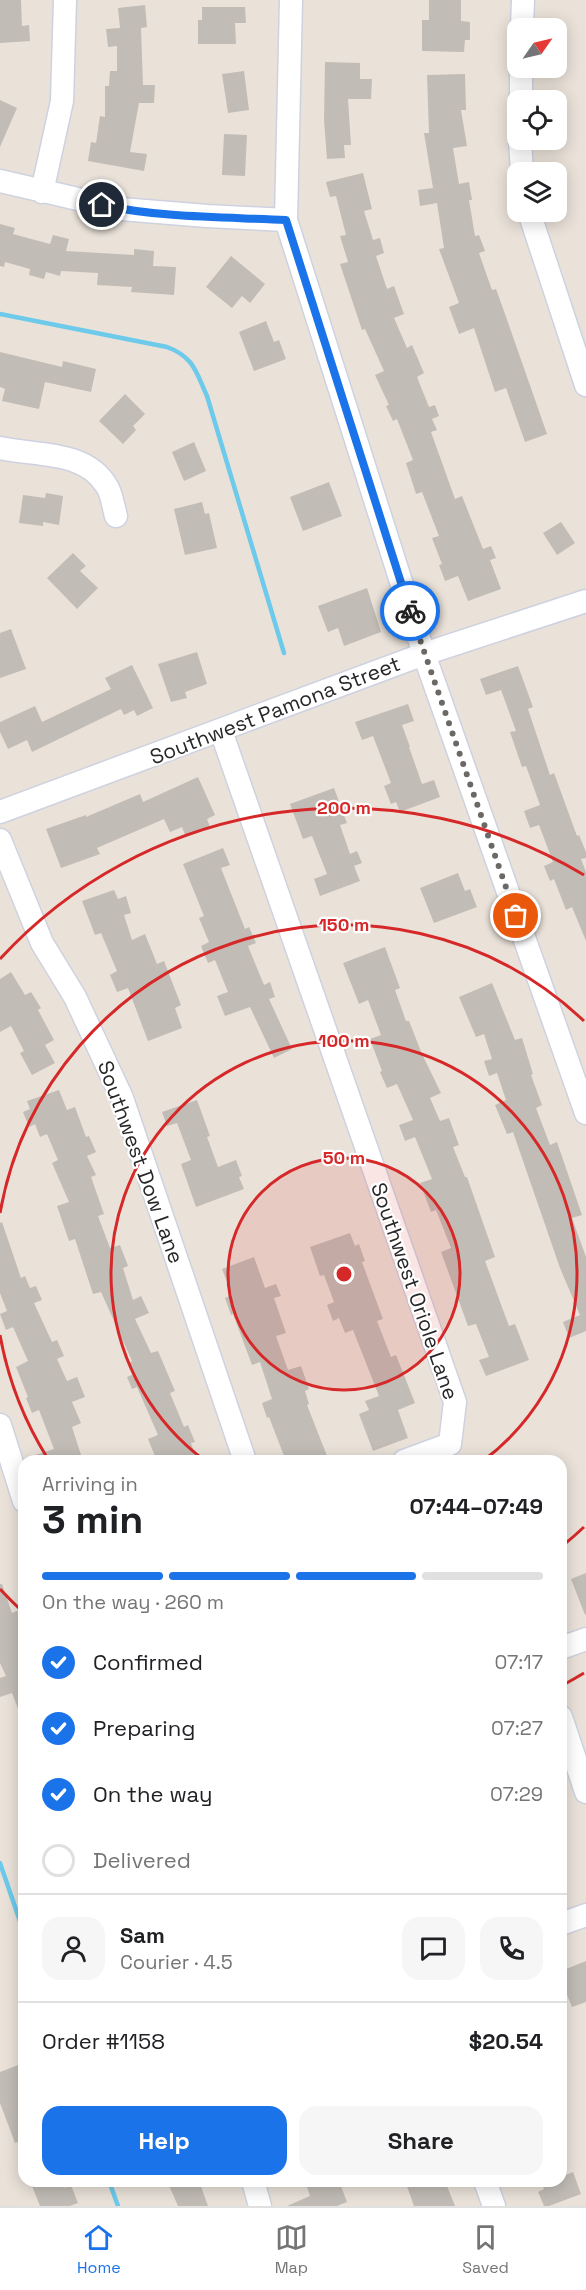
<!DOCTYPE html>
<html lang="en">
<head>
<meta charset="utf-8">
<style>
	:root { --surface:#fff; --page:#f6f6f6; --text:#202124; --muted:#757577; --line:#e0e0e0; --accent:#1a73e8 }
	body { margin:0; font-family:"Space Grotesk",sans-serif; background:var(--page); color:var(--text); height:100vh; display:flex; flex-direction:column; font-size:22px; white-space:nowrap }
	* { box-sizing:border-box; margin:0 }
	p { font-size:20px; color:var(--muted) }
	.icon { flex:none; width:33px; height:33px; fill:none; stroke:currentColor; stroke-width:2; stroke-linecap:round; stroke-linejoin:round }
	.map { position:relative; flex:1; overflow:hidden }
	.drawer { position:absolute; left:18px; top:1455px; width:549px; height:732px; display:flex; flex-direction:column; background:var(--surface); border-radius:18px; box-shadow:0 3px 15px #0003 }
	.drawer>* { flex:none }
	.needle { width:39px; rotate:56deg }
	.controls { position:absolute; left:507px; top:18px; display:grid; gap:12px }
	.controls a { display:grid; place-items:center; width:60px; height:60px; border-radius:12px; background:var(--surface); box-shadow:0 3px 15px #0003; font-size:30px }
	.pin { position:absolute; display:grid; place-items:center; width:51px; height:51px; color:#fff; margin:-26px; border:3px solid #fff; border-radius:50%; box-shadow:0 2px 6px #0007 }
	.courier { position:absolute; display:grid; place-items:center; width:60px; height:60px; margin:-30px; border:4px solid #1a73e8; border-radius:50%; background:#fff; color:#222; box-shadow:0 2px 8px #0007 }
	.overview em { font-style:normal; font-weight:700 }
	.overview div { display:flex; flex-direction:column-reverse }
	.overview { display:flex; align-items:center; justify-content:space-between; height:102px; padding:0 24px }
	h1 { font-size:39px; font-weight:700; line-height:45px }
	.bar { display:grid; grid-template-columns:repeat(4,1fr); gap:9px 6px; align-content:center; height:72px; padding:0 24px }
	.bar i { height:8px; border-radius:4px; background:var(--line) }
	.bar .selected { background:var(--accent) }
	.bar p { grid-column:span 4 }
	.line { display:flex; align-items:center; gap:15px; padding:0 24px; border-top:2px solid var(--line) }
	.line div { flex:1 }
	.round { display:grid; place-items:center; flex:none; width:63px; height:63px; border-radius:18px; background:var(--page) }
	ol { padding:0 24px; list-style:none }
	li { display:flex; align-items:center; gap:18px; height:66px }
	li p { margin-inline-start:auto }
	li .icon { padding:6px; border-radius:50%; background:var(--accent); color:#fff; stroke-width:4 }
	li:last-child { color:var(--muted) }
	li i { width:33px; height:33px; border:3px solid var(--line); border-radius:50% }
	.primary-button { display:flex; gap:12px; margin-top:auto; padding:12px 24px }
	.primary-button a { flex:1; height:69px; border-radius:18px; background:var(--accent); color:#fff; font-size:24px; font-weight:700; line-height:69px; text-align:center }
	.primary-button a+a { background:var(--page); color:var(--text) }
	.tabs { display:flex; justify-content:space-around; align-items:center; height:84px; border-top:2px solid var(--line); background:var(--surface); font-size:16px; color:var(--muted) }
	.tabs a { display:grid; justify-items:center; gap:3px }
	.tabs .selected { color:var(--accent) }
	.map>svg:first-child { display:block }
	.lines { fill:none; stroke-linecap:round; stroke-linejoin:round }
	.stream { stroke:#6dcaeb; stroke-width:4.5 }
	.building { fill:#c2bcb6 }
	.minor-casing { stroke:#ced2e0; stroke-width:25 }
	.minor { stroke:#fff; stroke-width:22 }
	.done { stroke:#6b6865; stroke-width:6; stroke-dasharray:0 10.8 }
	.route { stroke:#1a73e8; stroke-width:8 }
	.ring { fill:none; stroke:#d62828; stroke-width:3 }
	.labels { text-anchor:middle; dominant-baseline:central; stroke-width:4.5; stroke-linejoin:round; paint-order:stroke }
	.street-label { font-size:21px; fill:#272727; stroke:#fff }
	.centre { fill:#d62828; stroke:#fff; stroke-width:3 }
	.ring-label { font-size:18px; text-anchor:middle; font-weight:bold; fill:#d62828; stroke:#fff; stroke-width:4.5; stroke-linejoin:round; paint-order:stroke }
</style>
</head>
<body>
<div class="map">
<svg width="586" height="2206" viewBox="0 0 586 2206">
	<rect width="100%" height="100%" fill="#eae2d9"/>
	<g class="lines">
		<!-- stream -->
		<path class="stream" d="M0,314L167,347C194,357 196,372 207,396L284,653
			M0,1863L24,1933
			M109,2181L118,2206"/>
	</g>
	<!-- building -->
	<path class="building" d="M0,0H21L22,26L29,25L30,41L0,43Z
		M429,0H461V21L470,22V40H465L464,52L422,51V20H429Z
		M145,5L147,27L141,28L143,85H155L154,103H139L130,152L147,154L144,171L88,161L91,142L96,143L100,116L105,117V86H109L110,71H117V46L108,47L106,29L120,28L118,8Z
		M202,7H245L246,23H235L236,44H198V20H202Z
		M325,62L360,63V79H372L371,99H348L351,145H344L345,158L327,159L324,120Z
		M244,71L249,110L228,113L222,74Z
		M465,74L466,110H461L467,146L453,148L459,184L469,182L472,200H469L475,236L479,235L485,251L479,253L492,290L496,289L505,314L547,434L525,442L506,388L495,392L474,328L459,334L449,307L459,303L439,249L444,248L437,203L420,206L418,190L433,188L424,133H429L427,75Z
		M0,100L17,108L0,147Z
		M224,134L247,135L245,176L222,175Z
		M363,173L372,209L364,211L373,240L380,238L384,253L376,256L387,289L394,286L404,314L394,318L407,348L412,345L424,373L417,377L429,407L435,405L439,416L432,419L437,430L431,432L455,499L462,496L483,549L491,546L496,558L490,560L501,589L468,601L458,576L445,581L439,565L442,564L432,538L439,536L422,492L416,494L406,463L413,460L397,419L393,421L386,406L389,405L375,375L384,371L365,329L362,330L340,264L348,262L340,236L346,235L336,196L330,197L326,182Z
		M0,224L15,228L13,234L50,244L53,235L69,239L66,251L134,255V249L154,251L153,266L176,267L174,295L131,292L132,287L97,285L98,273L61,271L60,276L46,272L44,279L29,275L30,269L5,262L4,267L0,266Z
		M231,256L265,284L250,303L242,296L232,308L206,287Z
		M266,321L274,342L279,340L286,359L254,371L239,332Z
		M0,352L62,367L63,361L96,369L91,392L45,382L39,409L2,401L5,389L0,387Z
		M125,394L145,414L133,426L136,430L123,444L99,421Z
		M194,442L206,471L184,481L172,452Z
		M329,482L342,516L303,531L290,497Z
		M46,493L63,496L59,525L43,522V526L19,523L23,495L45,498Z
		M202,502L205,514L209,513L217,548L185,555L174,509Z
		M561,522L575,543L557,555L543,533Z
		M73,553L86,566L80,571L98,588L77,609L47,578Z
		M367,588L381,632L344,646L338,628L328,632L318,606Z
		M11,629L26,669L0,678V633Z
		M197,652L207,684L185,692L187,698L171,702L158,664Z
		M132,665L153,708L137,716L134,710L124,715L121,709L32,752L27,740L8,749L0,732V722L35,706L42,722L111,689L105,678Z
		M518,666L533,707L528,709L550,775L554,773L577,836L579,835L586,852V858L581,859L586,872V941L572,907L566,910L554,879L550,881L544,866L553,862L539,825L530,828L524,811L540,805L526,766L522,767L510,732L516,731L501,690L486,695L480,679Z
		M408,704L414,721L402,725L410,747H409L422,784L434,780L440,797L400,812L396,802L391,804L384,786L391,783L373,736L362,740L355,722Z
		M198,777L215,815L207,819L210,827L186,837L182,827L170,832L164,819L97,848L100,854L61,868L46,829L86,815V817L140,794L143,802Z
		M334,788L347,823L340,825L350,854L357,851L362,863L354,866L360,881L320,896L314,879L327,874L312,836L303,839L290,804Z
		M223,848L230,865L221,868L245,929L249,927L256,943L248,946L264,985L270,982L275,997L269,999L292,1049L274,1058L250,1007L225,1016L217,996L228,992L215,960L208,963L201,946L209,942L199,918L204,916L183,864Z
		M458,873L465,891L470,889L477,907L434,923L420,888Z
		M114,890L118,899L126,896L131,913L124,915L132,940L145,934L157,964L164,961L181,1005L175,1008L182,1028L148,1041L128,988L117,992L110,975L117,971L101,933L95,935L82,901Z
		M385,947L400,988L395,990L406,1021H409L422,1054L441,1093L430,1098L440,1121L449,1118L459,1145L453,1147L465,1177H467L495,1257L485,1261L509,1326L515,1324L529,1360L486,1376L479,1360L489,1357L476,1324L468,1326L441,1252L451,1248L436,1210L431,1212L420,1183L432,1179L415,1137L405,1141L399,1125L413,1120L397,1084L387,1088L380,1072L382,1071L370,1039L381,1035L368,1000L359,1004L343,963Z
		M11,972L25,995L31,992L41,1008L38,1010L54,1040L45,1045L55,1063L32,1075L20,1053L24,1051L11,1026L0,1032V979Z
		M492,983L515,1040L522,1038L533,1074L531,1075L542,1105L536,1108L550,1145L557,1142L582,1215L572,1218L586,1257V1331L569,1338L563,1322L580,1315L560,1268L513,1132L507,1134L495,1105L506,1100L497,1073L489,1076L484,1061L492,1059L484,1034L476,1037L459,997Z
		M59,1090L67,1110L75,1107L86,1137L89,1136L96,1152L87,1156L96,1175L91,1177L104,1214L98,1216L110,1248L120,1245L128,1266L123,1268L133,1300L141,1296L149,1313L135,1319L151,1353L158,1351L175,1391L170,1393L184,1427L188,1425L195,1442L191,1443L197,1461H157L148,1439L158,1435L137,1387L132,1389L127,1377L134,1374L129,1363L132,1361L101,1292L93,1294L75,1239L69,1241L57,1206L69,1202L52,1163L58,1160L47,1134L40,1137L35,1124L29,1127L23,1112L30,1109L27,1101Z
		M197,1100L210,1136L207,1137L218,1167L236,1160L242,1176L239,1177L244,1189L196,1207L181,1164L191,1160L177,1123L167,1126L162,1112Z
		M2,1222L21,1278L25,1276L30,1288L36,1286L42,1300L34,1303L52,1342L57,1340L64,1356L57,1359L67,1381L77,1377L85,1397L72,1402L81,1423L72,1427L83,1461H26V1458L54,1449L39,1410L32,1413L26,1398L28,1397L16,1367L28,1361L13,1327L6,1330L0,1314L7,1311L0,1293V1223Z
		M350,1233L355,1246L359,1244L365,1261L362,1262L383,1319L377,1321L391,1357L396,1355L415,1403L398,1410L408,1438L373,1451L359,1414L369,1410L365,1401L379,1396L353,1330L345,1333L339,1318L333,1321L327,1305L334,1302L324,1275L320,1276L310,1247Z
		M254,1257L265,1288L276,1284L281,1296L274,1298L286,1333L276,1336L288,1370L301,1366L309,1389L305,1391L309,1404L307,1405L329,1461H286L269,1417L267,1418L262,1403L272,1399L260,1362L252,1365L233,1314L231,1315L225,1298L232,1295L222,1269Z
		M586,1573V1614L585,1615L571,1579Z
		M0,1584H2L12,1613L19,1610L24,1622L23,1722L12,1693L0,1697V1678L6,1676L0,1663Z
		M586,1961V2002L572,2007L561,1980V1971Z
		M21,2064L24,2072V2140L15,2143L0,2103V2072Z
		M573,2172L581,2194L549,2206H544L538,2192L544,2189L541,2181H561V2177Z
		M30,2181H61L64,2188L71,2185L78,2203L70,2206H40Z
		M167,2181H199L208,2206H178Z
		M305,2181H339L347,2202L337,2206H287L310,2196Z
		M405,2181H445L455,2206H414Z"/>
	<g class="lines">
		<!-- minor casing -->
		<g class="minor-casing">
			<path id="minor" d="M291,0L286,220L424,654L586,1113
				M522,28L523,0
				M521,100V68
				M520,140L522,172
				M0,181L121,209L207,216L286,220
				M42,192L62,101L65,0
				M529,212L586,385
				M0,448C36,456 84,450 106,485C112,493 113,506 116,516
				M221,731L455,1402L450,1444L404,1461
				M0,812L424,654L586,601
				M0,840L42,943L75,997L122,1098L245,1461
				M0,1425L24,1501
				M561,1648L586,1639
				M561,1717L586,1792
				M561,1924L586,1915
				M253,2181L260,2206
				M485,2181L494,2206"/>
		</g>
		<!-- minor -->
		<use href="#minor" class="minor"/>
	</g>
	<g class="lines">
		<!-- done -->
		<path class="done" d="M410,611L516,916"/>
		<!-- route -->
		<path class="route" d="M102,205C161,218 225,217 286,220L410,611"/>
	</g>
	<!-- distance rings -->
	<circle cx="344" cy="1274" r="116" fill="#d62828" fill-opacity=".12"/>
	<g class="ring">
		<circle cx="344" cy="1274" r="116"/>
		<path d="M204 1460A233 233 0 1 1 484 1460"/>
		<path d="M584 1527A349 349 0 0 1 561 1547M48 1459A349 349 0 0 1 0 1335M0 1213A349 349 0 0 1 584 1021"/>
		<path d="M584 1673A466 466 0 0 1 563 1685M23 1612A466 466 0 0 1 0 1589M0 959A466 466 0 0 1 584 875"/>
	</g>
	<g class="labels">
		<!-- street labels -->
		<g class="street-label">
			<text transform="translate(275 710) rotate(-21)">Southwest Pamona Street</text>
			<text transform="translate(141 1162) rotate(70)">Southwest Dow Lane</text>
			<text transform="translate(415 1291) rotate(71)">Southwest Oriole Lane</text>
		</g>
	</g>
	<circle cx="344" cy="1274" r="9" class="centre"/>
	<g class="ring-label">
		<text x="344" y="814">200 m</text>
		<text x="344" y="931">150 m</text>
		<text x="344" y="1047">100 m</text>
		<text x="344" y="1164">50 m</text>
	</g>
</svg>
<div class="controls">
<a><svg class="needle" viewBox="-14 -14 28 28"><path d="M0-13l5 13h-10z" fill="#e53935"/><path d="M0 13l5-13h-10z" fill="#757577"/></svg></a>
<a><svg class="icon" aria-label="locate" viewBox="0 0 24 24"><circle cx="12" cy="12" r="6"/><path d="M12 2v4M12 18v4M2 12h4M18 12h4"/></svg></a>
<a><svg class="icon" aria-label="layers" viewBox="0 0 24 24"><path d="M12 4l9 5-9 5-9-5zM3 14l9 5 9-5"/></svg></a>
</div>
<div class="pin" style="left:516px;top:916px;background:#ea580c"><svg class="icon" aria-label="bag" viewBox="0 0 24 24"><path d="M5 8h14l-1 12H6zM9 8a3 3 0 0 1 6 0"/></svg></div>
<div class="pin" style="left:102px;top:205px;background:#1f2937"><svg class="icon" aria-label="home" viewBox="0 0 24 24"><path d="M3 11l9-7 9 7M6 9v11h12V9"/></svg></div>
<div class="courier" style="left:410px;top:611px"><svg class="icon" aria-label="bike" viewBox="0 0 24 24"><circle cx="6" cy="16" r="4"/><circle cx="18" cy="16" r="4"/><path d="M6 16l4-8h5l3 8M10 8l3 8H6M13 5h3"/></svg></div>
<section class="drawer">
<div class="overview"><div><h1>3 min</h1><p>Arriving in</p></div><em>07:44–07:49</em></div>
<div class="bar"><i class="selected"></i><i class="selected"></i><i class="selected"></i><i></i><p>On the way · 260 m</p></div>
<ol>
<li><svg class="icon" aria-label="check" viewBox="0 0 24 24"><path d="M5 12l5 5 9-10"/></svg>Confirmed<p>07:17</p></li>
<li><svg class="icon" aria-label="check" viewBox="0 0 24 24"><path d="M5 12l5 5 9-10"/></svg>Preparing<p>07:27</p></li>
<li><svg class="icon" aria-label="check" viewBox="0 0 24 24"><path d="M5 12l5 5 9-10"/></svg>On the way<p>07:29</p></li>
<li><i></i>Delivered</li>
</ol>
<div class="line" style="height:108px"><a class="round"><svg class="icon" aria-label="person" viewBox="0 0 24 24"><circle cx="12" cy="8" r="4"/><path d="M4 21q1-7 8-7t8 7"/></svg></a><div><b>Sam</b><p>Courier · 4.5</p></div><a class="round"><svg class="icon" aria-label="chat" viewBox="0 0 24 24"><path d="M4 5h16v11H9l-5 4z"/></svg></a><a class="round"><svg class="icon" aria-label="phone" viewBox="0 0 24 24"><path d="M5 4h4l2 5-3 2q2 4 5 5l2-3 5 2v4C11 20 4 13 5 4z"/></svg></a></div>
<div class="line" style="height:78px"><div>Order #1158</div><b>$20.54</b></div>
<div class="primary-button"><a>Help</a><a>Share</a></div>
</section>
</div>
<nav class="tabs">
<a class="selected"><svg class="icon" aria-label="home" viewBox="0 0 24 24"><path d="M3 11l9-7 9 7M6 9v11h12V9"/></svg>Home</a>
<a><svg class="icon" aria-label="map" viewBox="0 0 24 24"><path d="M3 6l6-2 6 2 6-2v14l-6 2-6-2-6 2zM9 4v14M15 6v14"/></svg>Map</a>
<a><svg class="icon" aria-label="saved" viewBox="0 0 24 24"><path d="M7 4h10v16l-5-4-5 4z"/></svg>Saved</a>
</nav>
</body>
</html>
